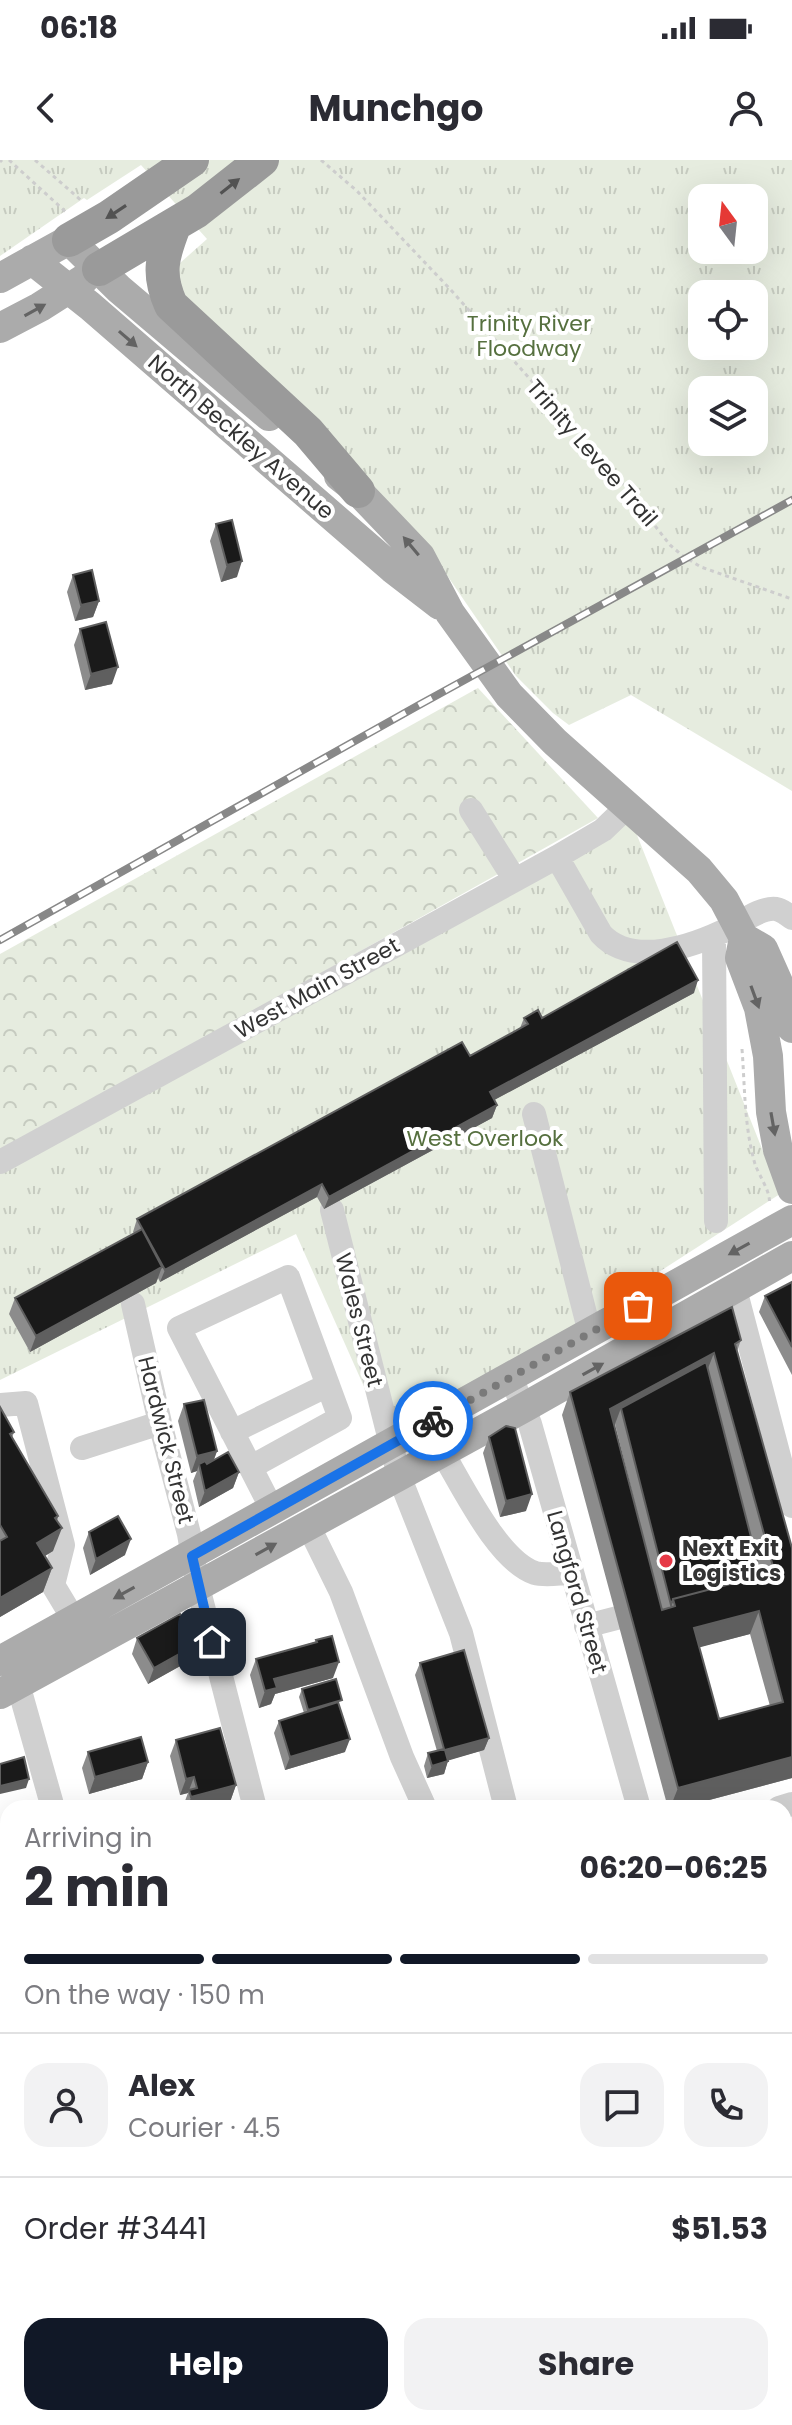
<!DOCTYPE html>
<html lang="en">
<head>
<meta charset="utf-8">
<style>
	:root { --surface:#fff; --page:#f2f2f3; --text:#2b2b33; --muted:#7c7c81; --line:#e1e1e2; --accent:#111827 }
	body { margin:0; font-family:Poppins,sans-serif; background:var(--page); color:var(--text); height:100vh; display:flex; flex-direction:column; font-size:30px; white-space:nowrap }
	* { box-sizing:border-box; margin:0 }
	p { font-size:26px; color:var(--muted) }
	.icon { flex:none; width:44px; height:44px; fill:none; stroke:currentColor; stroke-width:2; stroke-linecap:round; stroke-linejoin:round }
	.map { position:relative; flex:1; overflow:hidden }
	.details { position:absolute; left:0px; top:1640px; width:792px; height:626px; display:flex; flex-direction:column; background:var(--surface); border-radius:24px 24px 0 0; box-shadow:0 8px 32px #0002 }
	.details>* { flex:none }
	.needle { width:52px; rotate:345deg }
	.buttons { position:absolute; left:688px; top:24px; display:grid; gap:16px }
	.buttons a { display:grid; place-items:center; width:80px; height:80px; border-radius:16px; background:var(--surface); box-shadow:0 8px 32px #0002; font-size:40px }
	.pin { position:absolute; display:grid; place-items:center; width:68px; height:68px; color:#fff; margin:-34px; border-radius:16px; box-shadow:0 4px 12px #0006 }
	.courier { position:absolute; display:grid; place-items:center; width:80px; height:80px; margin:-40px; border:6px solid #1a73e8; border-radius:50%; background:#fff; color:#222; box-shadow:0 2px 10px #0007 }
	.headline em { font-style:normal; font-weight:700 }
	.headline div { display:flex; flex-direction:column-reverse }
	.headline { display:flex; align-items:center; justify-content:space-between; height:136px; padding:0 24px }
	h1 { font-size:52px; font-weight:700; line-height:60px }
	.bar { display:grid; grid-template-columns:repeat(4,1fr); gap:12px 8px; align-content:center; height:96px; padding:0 24px }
	.bar i { height:10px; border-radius:6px; background:var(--line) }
	.bar .selected { background:var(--accent) }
	.bar p { grid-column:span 4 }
	.line { display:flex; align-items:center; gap:20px; padding:0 24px; border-top:2px solid var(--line) }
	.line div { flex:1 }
	.round { display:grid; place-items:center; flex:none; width:84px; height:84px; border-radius:24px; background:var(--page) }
	.cta { display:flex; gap:16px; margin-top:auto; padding:16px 24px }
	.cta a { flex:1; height:92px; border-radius:24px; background:var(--accent); color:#fff; font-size:32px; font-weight:700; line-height:92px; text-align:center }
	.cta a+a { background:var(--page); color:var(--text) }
	.status { display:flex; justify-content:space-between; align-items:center; height:56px; padding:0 40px; background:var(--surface); direction:ltr }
	.status svg { height:22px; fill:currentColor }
	header { display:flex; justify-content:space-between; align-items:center; height:104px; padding:0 24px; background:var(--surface); font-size:36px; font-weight:700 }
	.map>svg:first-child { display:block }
	.grass { fill:url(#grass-tufts); fill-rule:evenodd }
	.forest { fill:url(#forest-crowns) }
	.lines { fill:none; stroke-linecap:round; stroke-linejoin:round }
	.path { stroke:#cdcdcd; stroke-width:3; stroke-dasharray:4 4; stroke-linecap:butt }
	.minor { stroke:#d0d0d0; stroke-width:24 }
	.major { stroke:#ababab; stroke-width:30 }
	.highway { stroke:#9a9a9a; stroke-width:34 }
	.rail-casing { stroke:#888; stroke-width:8 }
	.rail { stroke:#fff; stroke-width:5; stroke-dasharray:15; stroke-linecap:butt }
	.wall { fill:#8c8c8c; fill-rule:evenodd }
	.shaded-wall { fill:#5f5f5f }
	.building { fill:#1a1a1a; stroke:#5f5f5f; stroke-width:2; fill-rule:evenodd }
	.oneway { fill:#525252 }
	.oneway2 { fill:#636363 }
	.done { stroke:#7a7a7a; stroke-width:8; stroke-dasharray:0 14.4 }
	.route { stroke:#1a73e8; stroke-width:10 }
	.poi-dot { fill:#e63946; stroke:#fff; stroke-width:3 }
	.labels { text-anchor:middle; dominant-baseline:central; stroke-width:8; stroke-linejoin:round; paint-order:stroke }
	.park-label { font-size:22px; fill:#56703f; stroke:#fff }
	.street-label { font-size:22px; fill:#333; stroke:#fff }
	.poi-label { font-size:22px; font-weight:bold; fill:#333; stroke:#fff; text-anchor:start }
</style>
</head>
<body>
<div class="status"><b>06:18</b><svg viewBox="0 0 49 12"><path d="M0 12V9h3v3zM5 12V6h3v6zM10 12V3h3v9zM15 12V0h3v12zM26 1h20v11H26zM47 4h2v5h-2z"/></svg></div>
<header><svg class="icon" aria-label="back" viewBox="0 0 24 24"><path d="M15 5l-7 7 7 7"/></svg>Munchgo<svg class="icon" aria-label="person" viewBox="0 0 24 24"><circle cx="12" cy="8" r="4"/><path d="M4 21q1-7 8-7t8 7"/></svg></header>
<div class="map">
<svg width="792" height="2265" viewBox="0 0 792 2265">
	<defs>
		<pattern id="grass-tufts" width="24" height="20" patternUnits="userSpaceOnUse" patternTransform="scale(2)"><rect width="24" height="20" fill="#e6ecdf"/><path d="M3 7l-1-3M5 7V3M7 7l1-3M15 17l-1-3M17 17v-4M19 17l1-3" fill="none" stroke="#c6cbc0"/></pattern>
		<pattern id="forest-crowns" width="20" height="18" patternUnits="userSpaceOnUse" patternTransform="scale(2)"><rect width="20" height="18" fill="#e6ecdf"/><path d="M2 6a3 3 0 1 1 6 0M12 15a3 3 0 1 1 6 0" fill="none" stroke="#c6cbc0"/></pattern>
	</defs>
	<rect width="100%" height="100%" fill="#fff"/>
	<!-- grass -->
	<path class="grass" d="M0,0H792V631L631,535L569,565L553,553L516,516L429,389L174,126L180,103L207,79L141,5L87,40L84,38L0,96ZM702,38H754V90H702ZM702,134H754V186H702ZM702,230H754V282H702Z
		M631,660L780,1034L390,1285L296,1074L0,1220V1010Z"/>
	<!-- forest -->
	<path class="forest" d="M478,528L598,658L0,993V794Z"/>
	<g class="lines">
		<!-- path -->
		<path class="path" d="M9,0L68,54
			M35,0L83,42
			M321,0L357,31L450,129L617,317L670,385L683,396L701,407L792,439
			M0,2L2,0
			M742,889C745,928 744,966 755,1004C759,1016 772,1033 769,1045"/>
		<!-- minor -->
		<path class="minor" d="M471,650L515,720
			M557,697L601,774C632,808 694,786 730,768C742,762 761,747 776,749C781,750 787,754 792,758
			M714,776L716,1061
			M534,954L590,1173
			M0,1002L557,697L603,670L628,646
			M332,1050L399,1316L461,1473L506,1648
			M735,1129L792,1346
			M133,1144L160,1263L189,1374L198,1427L255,1648
			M511,1217L530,1264L639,1648
			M0,1245L26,1243L63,1385L53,1425L74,1460
			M232,1272L328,1225
			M82,1288L160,1263
			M442,1292C462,1325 498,1401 535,1413C545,1416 560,1413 572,1413
			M251,1307L340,1258L288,1117L179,1168L273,1351
			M308,1365L341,1432L402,1597L425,1648
			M586,1466L617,1458
			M10,1510L18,1524L53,1648
			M779,1648L792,1644
			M0,1722L8,1720
			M0,1792L8,1789
			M784,1865L791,1863L792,1867
			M784,1907L792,1905
			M0,1982L8,1980
			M784,2142L792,2140
			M0,2217L4,2265
			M189,2258L257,2265
			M105,2265V2258
			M338,2265L339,2258
			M368,2265L404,2258"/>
		<!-- major -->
		<path class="major" d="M32,100L90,146L392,408L440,445
			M0,118L69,80L119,129L269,256
			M0,168L40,147L84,119
			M339,316L358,331L420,396L450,453L509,535L555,582L699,710L724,740L744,778L740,798L759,848L768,896L771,952L778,990L792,1029
			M744,778L763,789L781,829L792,868
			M0,1501L792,1060
			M0,1534L525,1247L792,1096"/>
		<!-- highway -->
		<path class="highway" d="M174,66C162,97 157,114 171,145L308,272L358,331
			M69,80L109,57L192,0
			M99,109L197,51L262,0"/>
		<!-- rail casing -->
		<g class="rail-casing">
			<path id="rail" d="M0,780L419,545L792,340"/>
		</g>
		<!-- rail -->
		<use href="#rail" class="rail"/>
	</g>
	<!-- wall -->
	<path class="wall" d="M216,364L237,417L221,422L210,381Z
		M73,415L99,441L93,457L75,461L67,432Z
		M80,469L112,524L85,530L74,485Z
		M694,833L494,940L497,945L492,958L324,1049L317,1037L160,1122L158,1118L156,1123L30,1192L9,1154L15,1138L134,1073L133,1072L137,1059L470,896L520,868L524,858H542Z
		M792,1122V1215L759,1152L765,1136Z
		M741,1180L737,1191L792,1388V1618L679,1648H668L562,1255L570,1232ZM615,1264L654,1420L614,1265ZM750,1474L770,1546L719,1559L699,1487Z
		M184,1244L217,1291L214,1300L239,1312L233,1328L199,1347L193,1321L197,1311L191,1313L178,1261Z
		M0,1247L14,1272L12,1278L58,1356L53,1391L45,1396L52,1408L43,1432L0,1457Z
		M489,1277L526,1351L500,1357L483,1293Z
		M89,1372L125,1395L90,1415L83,1388Z
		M137,1478L191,1500L148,1524L132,1494Z
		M316,1480L333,1518L275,1534L271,1544L259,1548L250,1515L256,1499L315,1482Z
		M420,1503L489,1578L484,1590L448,1600L444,1614L427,1618L424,1606L428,1593L437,1591L415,1515Z
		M302,1529L345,1592L285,1610L274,1573L279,1561L304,1553L299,1537Z
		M176,1580L236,1625L230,1642L206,1648H184L183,1646L188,1633L180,1635L170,1596Z
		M88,1592L148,1602L142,1619L89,1634L82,1608Z
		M792,1759V1855L784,1857V1761Z
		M0,1874L8,1926L0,1928Z
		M792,1960V2114L787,2115L784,2106V1962Z
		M8,1992V2177L0,2151V2146L3,2137L0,2123V1994Z
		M672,2258H742L744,2265H673Z"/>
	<!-- shaded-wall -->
	<path class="shaded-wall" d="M242,401L237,417L221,422L227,405Z
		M99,441L93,457L75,461L81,445Z
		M118,507L112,524L85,530L91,514Z
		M698,820L694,833L485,945L490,932Z
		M497,945L492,958L324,1049L329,1037Z
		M322,1024L317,1037L160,1122L165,1110Z
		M162,1107L156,1123L30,1192L36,1176Z
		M714,1193L705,1216L621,1248L615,1264L601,1272L610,1249Z
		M217,1291L211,1307L199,1304L197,1311L191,1313L197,1296Z
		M239,1312L233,1328L199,1347L205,1331Z
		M532,1334L526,1351L500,1357L506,1341Z
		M58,1356L52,1374L62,1368L53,1391L28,1406L37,1383Z
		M131,1379L125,1395L90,1415L96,1399Z
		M52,1408L43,1432L0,1457V1438Z
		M759,1451L750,1474L686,1491L694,1468Z
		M197,1484L191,1500L148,1524L154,1508Z
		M339,1502L333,1518L275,1534L271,1544L259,1548L265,1531L274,1519Z
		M489,1578L484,1590L440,1603L445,1590Z
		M350,1579L345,1592L285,1610L290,1597Z
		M792,1597V1618L679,1648H670L678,1628Z
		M448,1601L444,1614L427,1618L432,1606Z
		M148,1602L142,1619L89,1634L95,1617Z
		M194,1617L188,1633L180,1635L186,1619Z
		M29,1619L26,1628L0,1634V1626Z
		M236,1625L230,1642L206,1648H188L191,1637Z
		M792,1844V1855L784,1857V1846Z
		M8,1911V1926L0,1928L6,1912Z
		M792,2101V2114L787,2115Z
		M792,2234V2246L784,2248V2236Z"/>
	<!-- building -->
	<path class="building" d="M232,360L242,401L227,405L216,364Z
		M92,410L99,441L81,445L73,415Z
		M106,462L118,507L91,514L80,469Z
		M677,782L698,820L490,932L497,945L329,1037L322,1024L165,1110L137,1059L462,882L470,896L528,864L524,858L538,850L542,858Z
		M142,1069L162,1107L36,1176L15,1138Z
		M792,1122V1187L765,1136Z
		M732,1147L741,1180L735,1184L792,1388V1597L678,1628L570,1232ZM714,1193L777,1421L767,1423L765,1415L673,1439L675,1446L662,1450L610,1249ZM759,1451L783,1542L719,1559L694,1468Z
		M706,1202L761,1416L673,1439L671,1445L621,1248Z
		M204,1240L217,1291L197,1296L184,1244Z
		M0,1247L14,1272L10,1274L58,1356L55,1358L62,1368L37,1383L52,1408L0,1438V1381L7,1377L0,1365Z
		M506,1266L515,1268L532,1334L506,1341L489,1277Z
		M228,1292L239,1312L205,1331L199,1304L205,1301L207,1304Z
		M118,1356L131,1379L96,1399L89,1372Z
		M180,1454L197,1484L154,1508L137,1478Z
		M332,1476L339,1502L274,1519L277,1528L265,1531L256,1499L317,1482L316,1480Z
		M464,1490L489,1578L445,1590L448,1601L432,1606L428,1593L444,1589L420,1503Z
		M336,1519L342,1540L308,1550L302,1529Z
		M338,1542L350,1579L290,1597L279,1561Z
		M220,1568L236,1625L191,1637L189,1630L197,1628L194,1617L186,1619L176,1580Z
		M141,1577L148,1602L95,1617L88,1592Z
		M24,1597L29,1619L0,1626V1604Z
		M792,1759V1800L784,1770V1761Z
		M784,1794L792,1823V1844L784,1846Z
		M8,1872V1911L6,1912L0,1888V1874Z
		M792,1960V2097L784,2068V1962Z
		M8,1992V2116L0,2083V1994Z
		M792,2168V2234L784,2236V2170Z
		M459,2258H581L583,2265H433Z
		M679,2258H742L744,2265H681Z"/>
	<!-- one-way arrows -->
	<defs><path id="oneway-solid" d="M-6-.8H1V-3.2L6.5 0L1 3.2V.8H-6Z" transform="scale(2)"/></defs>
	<g class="oneway">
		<use href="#oneway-solid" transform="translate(230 26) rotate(-38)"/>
		<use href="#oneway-solid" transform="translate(116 52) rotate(147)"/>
	</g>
	<g class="oneway2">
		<use href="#oneway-solid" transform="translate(35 150) rotate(-29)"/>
		<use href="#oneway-solid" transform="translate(128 179) rotate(41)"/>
		<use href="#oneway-solid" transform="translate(411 386) rotate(-130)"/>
		<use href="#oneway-solid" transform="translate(755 837) rotate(70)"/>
		<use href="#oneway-solid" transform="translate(773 964) rotate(80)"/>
		<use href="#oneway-solid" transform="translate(739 1089) rotate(151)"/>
		<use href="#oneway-solid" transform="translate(593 1209) rotate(-29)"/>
		<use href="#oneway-solid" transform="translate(266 1389) rotate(-29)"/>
		<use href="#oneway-solid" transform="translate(124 1433) rotate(151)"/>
	</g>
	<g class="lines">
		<!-- done -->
		<path class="done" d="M433,1261L638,1146"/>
		<!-- route -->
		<path class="route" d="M212,1482L192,1396L433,1261"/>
	</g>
	<!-- markers -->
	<circle class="poi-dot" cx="666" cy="1401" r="8"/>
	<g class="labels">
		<!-- park labels -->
		<g class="park-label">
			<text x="529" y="163">Trinity River<tspan x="529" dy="25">Floodway</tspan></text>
			<text x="485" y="978">West Overlook</text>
		</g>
		<!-- street labels -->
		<g class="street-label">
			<text transform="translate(241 277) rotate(41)">North Beckley Avenue</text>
			<text transform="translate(592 293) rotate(49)">Trinity Levee Trail</text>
			<text transform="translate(317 828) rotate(-29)">West Main Street</text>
			<text transform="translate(359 1160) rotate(76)">Wales Street</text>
			<text transform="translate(166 1280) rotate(76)">Hardwick Street</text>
			<text transform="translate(577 1432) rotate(74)">Langford Street</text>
		</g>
		<!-- poi labels -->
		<g class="poi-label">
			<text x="682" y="1388">Next Exit<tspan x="682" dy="25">Logistics</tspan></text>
		</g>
	</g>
</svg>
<div class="buttons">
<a><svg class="needle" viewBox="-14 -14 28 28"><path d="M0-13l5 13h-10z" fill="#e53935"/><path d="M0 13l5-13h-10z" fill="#7c7c81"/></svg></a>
<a><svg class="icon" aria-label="locate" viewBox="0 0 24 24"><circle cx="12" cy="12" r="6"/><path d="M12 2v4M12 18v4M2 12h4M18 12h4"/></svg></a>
<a><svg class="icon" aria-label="layers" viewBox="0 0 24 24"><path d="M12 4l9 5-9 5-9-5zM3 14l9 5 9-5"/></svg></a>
</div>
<div class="pin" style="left:638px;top:1146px;background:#ea580c"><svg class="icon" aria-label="bag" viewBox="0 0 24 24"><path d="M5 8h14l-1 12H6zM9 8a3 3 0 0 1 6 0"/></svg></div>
<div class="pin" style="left:212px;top:1482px;background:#1f2937"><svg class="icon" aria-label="home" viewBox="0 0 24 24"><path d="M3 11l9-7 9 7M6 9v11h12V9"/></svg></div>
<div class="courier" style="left:433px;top:1261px"><svg class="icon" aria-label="bike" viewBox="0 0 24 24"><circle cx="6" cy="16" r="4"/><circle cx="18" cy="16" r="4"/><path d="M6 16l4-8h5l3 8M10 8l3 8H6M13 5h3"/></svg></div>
<section class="details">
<div class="headline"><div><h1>2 min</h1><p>Arriving in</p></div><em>06:20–06:25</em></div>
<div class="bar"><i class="selected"></i><i class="selected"></i><i class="selected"></i><i></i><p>On the way · 150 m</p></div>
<div class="line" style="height:144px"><a class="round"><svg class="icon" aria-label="person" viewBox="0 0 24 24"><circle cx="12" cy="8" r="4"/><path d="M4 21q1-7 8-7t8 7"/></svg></a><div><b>Alex</b><p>Courier · 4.5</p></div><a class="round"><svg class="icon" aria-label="chat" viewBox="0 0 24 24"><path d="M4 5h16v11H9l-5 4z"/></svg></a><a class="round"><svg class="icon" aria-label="phone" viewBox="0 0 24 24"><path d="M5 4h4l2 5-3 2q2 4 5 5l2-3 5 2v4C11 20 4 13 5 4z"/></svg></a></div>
<div class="line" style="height:104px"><div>Order #3441</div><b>$51.53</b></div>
<div class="cta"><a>Help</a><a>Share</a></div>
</section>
</div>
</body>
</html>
